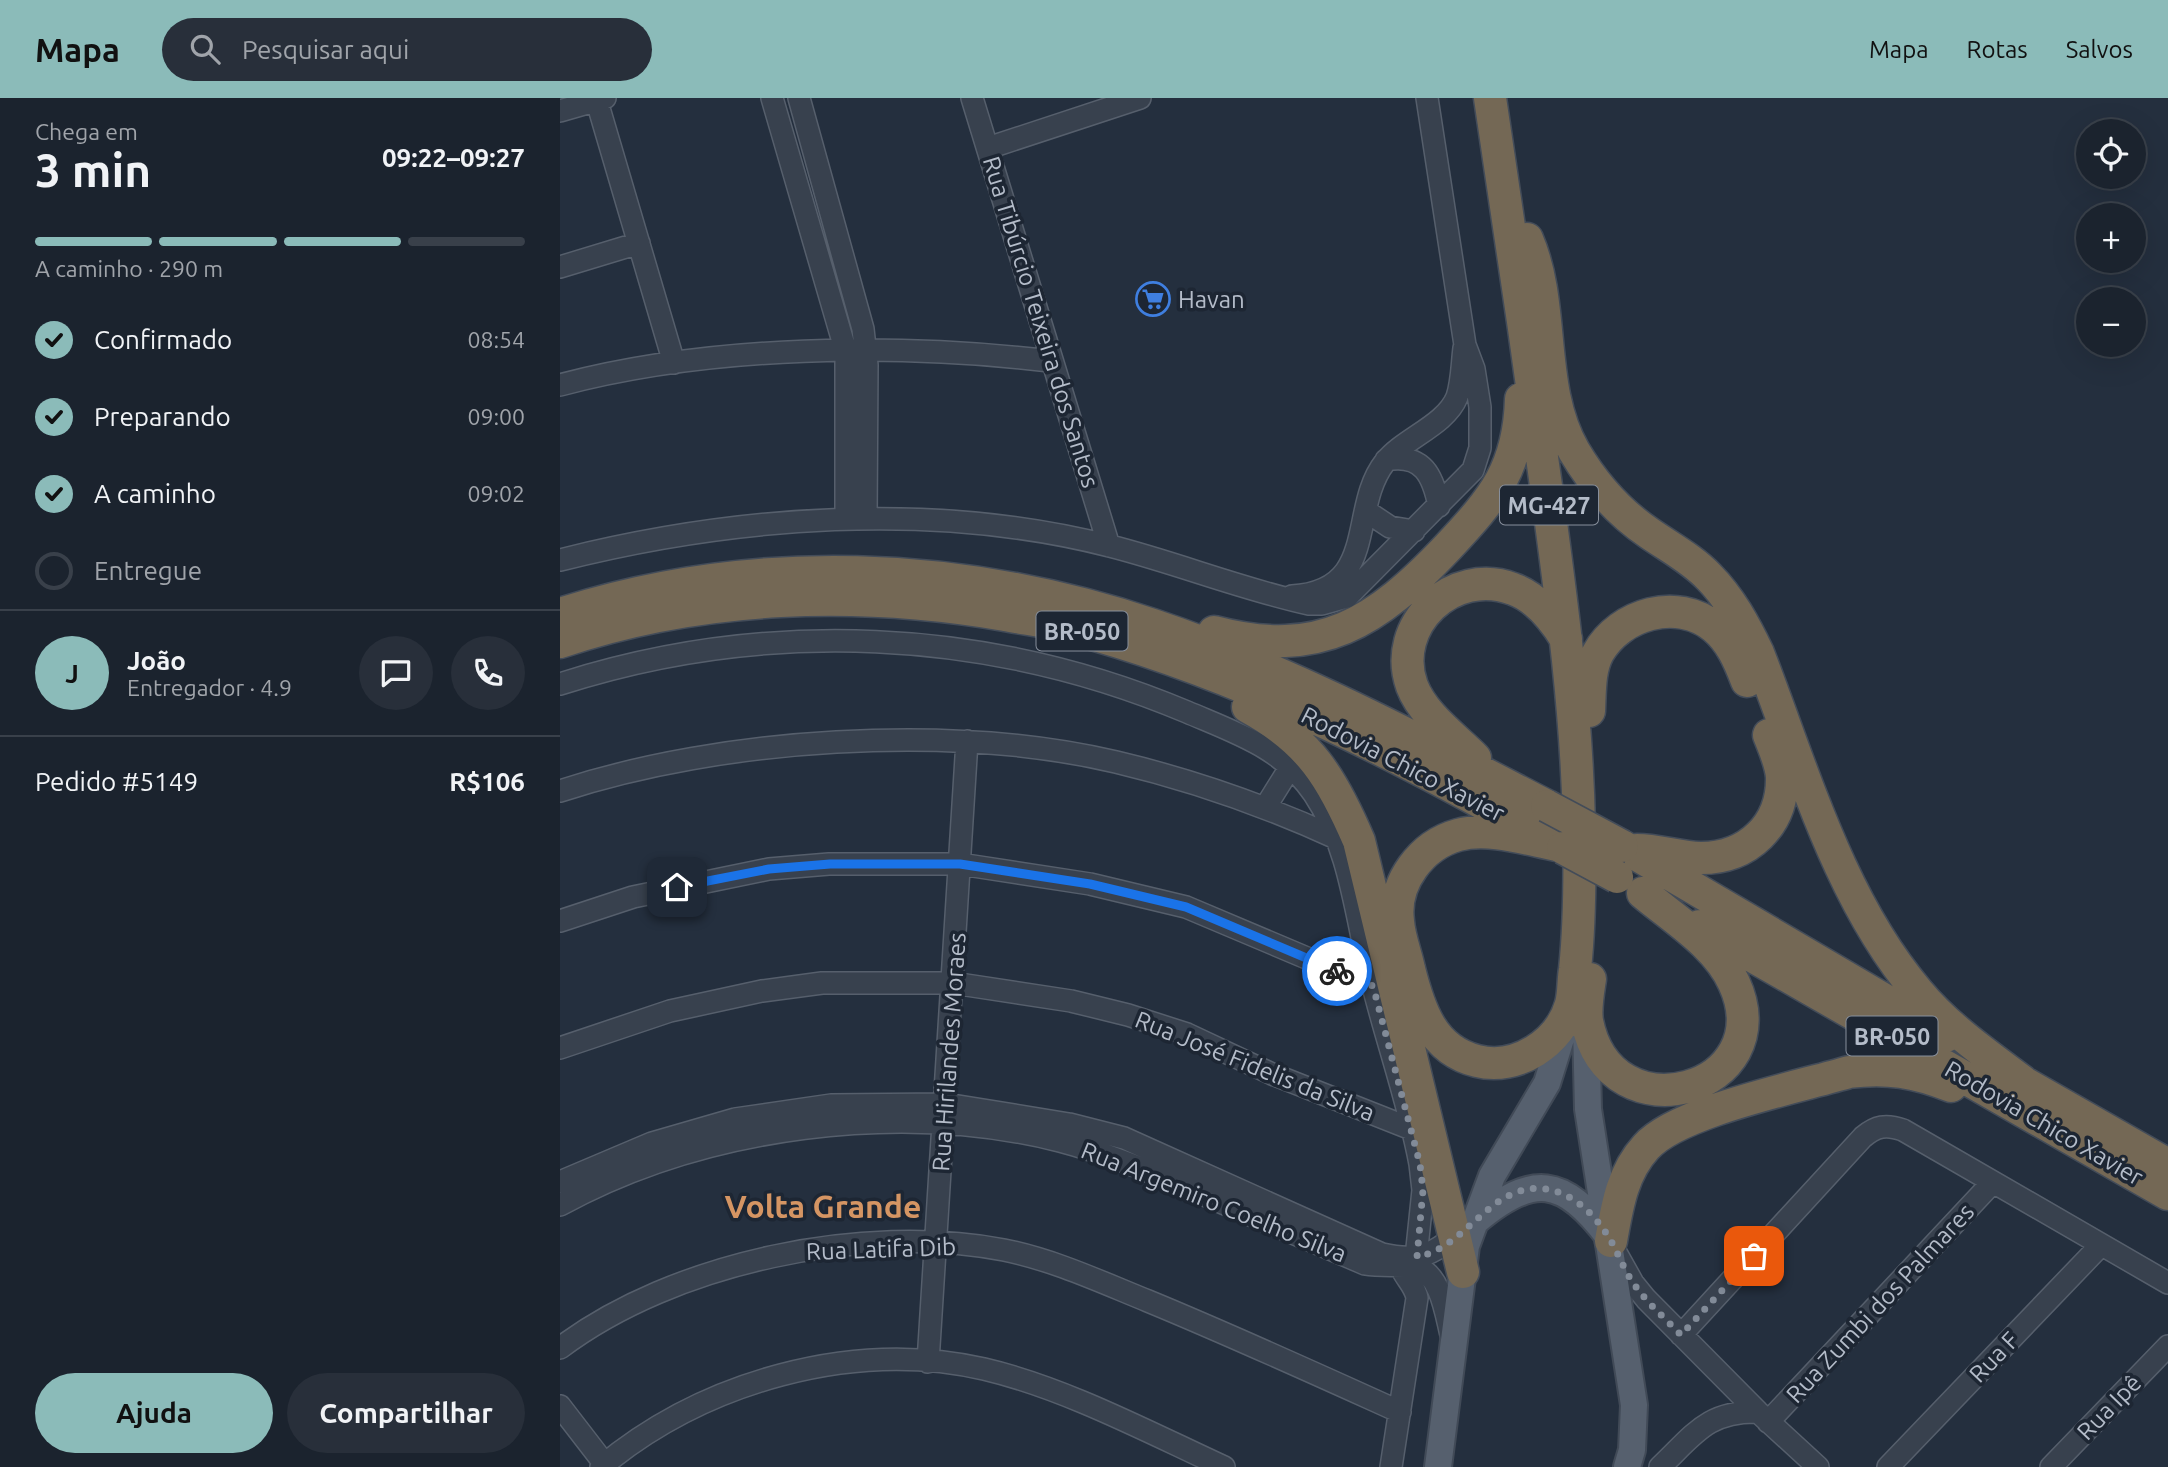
<!DOCTYPE html>
<html lang="pt">
<head>
<meta charset="utf-8">
<style>
	:root { --surface:#1b232e; --page:#282f3a; --text:#f1f3f6; --muted:#a0a4aa; --line:#39404a; --accent:#8bbbb9 }
	body { margin:0; font-family:Ubuntu,sans-serif; background:var(--page); color:var(--text); height:100vh; display:flex; flex-direction:column; font-size:26px; white-space:nowrap }
	* { box-sizing:border-box; margin:0 }
	p { font-size:23px; color:var(--muted) }
	.icon { flex:none; width:38px; height:38px; fill:none; stroke:currentColor; stroke-width:2; stroke-linecap:round; stroke-linejoin:round }
	.map { position:relative; flex:1; overflow:hidden }
	.panel { display:flex; flex-direction:column; background:var(--surface); width:560px }
	.panel>* { flex:none }
	.controls { position:absolute; left:1516px; top:21px; display:grid; gap:14px }
	.controls a { display:grid; place-items:center; width:70px; height:70px; border-radius:50%; background:var(--surface); box-shadow:0 7px 28px #0002,0 0 0 2px var(--line); font-size:35px }
	.pin { position:absolute; display:grid; place-items:center; width:60px; height:60px; color:#fff; margin:-30px; border-radius:14px; box-shadow:0 4px 10px #0006 }
	.courier { position:absolute; display:grid; place-items:center; width:70px; height:70px; margin:-35px; border:5px solid #1a73e8; border-radius:50%; background:#fff; color:#222; box-shadow:0 2px 9px #0007 }
	.summary em { font-style:normal; font-weight:600 }
	.summary div { display:flex; flex-direction:column-reverse }
	.summary { display:flex; align-items:center; justify-content:space-between; height:119px; padding:0 35px }
	h1 { font-size:46px; font-weight:600; line-height:52px }
	.bar { display:grid; grid-template-columns:repeat(4,1fr); gap:10px 7px; align-content:center; height:84px; padding:0 35px }
	.bar i { height:9px; border-radius:5px; background:var(--line) }
	.bar .current { background:var(--accent) }
	.bar p { grid-column:span 4 }
	.line { display:flex; align-items:center; gap:18px; padding:0 35px; border-top:2px solid var(--line) }
	.line div { flex:1 }
	.round { display:grid; place-items:center; flex:none; width:74px; height:74px; border-radius:37px; background:var(--page) }
	ol { padding:0 35px; list-style:none }
	li { display:flex; align-items:center; gap:21px; height:77px }
	li p { margin-inline-start:auto }
	li .icon { padding:7px; border-radius:50%; background:var(--accent); color:#111; stroke-width:4 }
	li:last-child { color:var(--muted) }
	li i { width:38px; height:38px; border:4px solid var(--line); border-radius:50% }
	.cta { display:flex; gap:14px; margin-top:auto; padding:14px 35px }
	.cta a { flex:1; height:80px; border-radius:42px; background:var(--accent); color:#111; font-size:28px; font-weight:600; line-height:80px; text-align:center }
	.cta a+a { background:var(--page); color:var(--text) }
	header { display:flex; align-items:center; gap:42px; box-sizing:border-box; height:98px; padding:0 35px; background:var(--accent); color:#111 }
	header strong { font-size:33px }
	nav { display:flex; gap:38px; margin-inline-start:auto; font-size:24px }
	.search { width:490px; height:63px; background:var(--page); display:flex; align-items:center; gap:18px; box-sizing:border-box; padding:0 24px; border-radius:38px; color:var(--muted); font-size:26px }
	main { display:flex; flex:1; min-height:0 }
	.map>svg:first-child { display:block }
	.lines { fill:none; stroke-linecap:round; stroke-linejoin:round }
	.minor-casing { stroke:#565f6c; stroke-width:24 }
	.major-casing { stroke:#414a57; stroke-width:30 }
	.highway-casing { stroke:#434c59; stroke-width:35 }
	.minor { stroke:#38414e; stroke-width:21 }
	.major { stroke:#56606e; stroke-width:26 }
	.highway { stroke:#746855; stroke-width:32 }
	.highway-bridge-casing { stroke:#434c59; stroke-width:35; stroke-linecap:butt }
	.highway-bridge { stroke:#746855; stroke-width:32 }
	.done { stroke:#828b98; stroke-width:7; stroke-dasharray:0 12.6 }
	.route { stroke:#1a73e8; stroke-width:9 }
	.labels { text-anchor:middle; dominant-baseline:central; stroke-width:7; stroke-linejoin:round; paint-order:stroke }
	.shield { fill:#1d2633; stroke:#878f9c; stroke-width:2 }
	.shield-label { font-size:23px; font-weight:bold; fill:#b4bcc9 }
	.poi-label { font-size:24px; fill:#b4bcc9; stroke:#1d2633; text-anchor:start }
	.street-label { font-size:24px; fill:#b4bcc9; stroke:#1d2633 }
	.district-label { font-size:32px; font-weight:bold; fill:#d59563; stroke:#1d2633 }
</style>
</head>
<body>
<header>
<strong>Mapa</strong>
<div class="search"><svg class="icon" aria-label="search" viewBox="0 0 24 24"><circle cx="10" cy="10" r="6"/><path d="M15 15l6 6"/></svg>Pesquisar aqui</div>
<nav><a>Mapa</a><a>Rotas</a><a>Salvos</a></nav>
</header>
<main>
<section class="panel">
<div class="summary"><div><h1>3 min</h1><p>Chega em</p></div><em>09:22–09:27</em></div>
<div class="bar"><i class="current"></i><i class="current"></i><i class="current"></i><i></i><p>A caminho · 290 m</p></div>
<ol>
<li><svg class="icon" aria-label="check" viewBox="0 0 24 24"><path d="M5 12l5 5 9-10"/></svg>Confirmado<p>08:54</p></li>
<li><svg class="icon" aria-label="check" viewBox="0 0 24 24"><path d="M5 12l5 5 9-10"/></svg>Preparando<p>09:00</p></li>
<li><svg class="icon" aria-label="check" viewBox="0 0 24 24"><path d="M5 12l5 5 9-10"/></svg>A caminho<p>09:02</p></li>
<li><i></i>Entregue</li>
</ol>
<div class="line" style="height:126px"><b class="round" style="background:var(--accent);color:#111">J</b><div><b>João</b><p>Entregador · 4.9</p></div><a class="round"><svg class="icon" aria-label="chat" viewBox="0 0 24 24"><path d="M4 5h16v11H9l-5 4z"/></svg></a><a class="round"><svg class="icon" aria-label="phone" viewBox="0 0 24 24"><path d="M5 4h4l2 5-3 2q2 4 5 5l2-3 5 2v4C11 20 4 13 5 4z"/></svg></a></div>
<div class="line" style="height:91px"><div>Pedido #5149</div><b>R$106</b></div>
<div class="cta"><a>Ajuda</a><a>Compartilhar</a></div>
</section>
<div class="map">
<svg width="1608" height="1369" viewBox="0 0 1608 1369">
	<rect width="100%" height="100%" fill="#242f3e"/>
	<g class="lines">
		<!-- minor casing -->
		<g class="minor-casing">
			<path id="minor" d="M36,0L114,265
				M212,0L286,254V420
				M239,0L303,231L307,267L306,421
				M412,0L549,448
				M0,13L45,0
				M428,50L580,0
				M0,169L79,145
				M0,287C151,247 336,245 490,263
				M826,362C863,355 873,378 879,408
				M806,413L830,429L854,433
				M0,462C175,418 373,403 550,448C617,465 681,491 749,506H762L787,499L913,372L920,350V309L914,271L905,247L867,0
				M732,498C820,493 788,411 825,364C844,340 885,328 897,299C902,284 902,266 904,250
				M0,586C206,520 428,530 627,614C676,635 723,650 754,696C792,753 796,824 813,888C828,948 849,1006 860,1066L863,1092L855,1169
				M0,693C162,640 390,625 556,664C632,682 706,708 776,740
				M706,708L731,668
				M0,823L73,799L209,771L269,766H400L530,786L626,809L813,888
				M0,950L110,913L202,893L262,885H393L511,903L568,917L627,936L712,976L854,1032
				M0,1084L92,1045L175,1021L271,1007L386,1006L509,1026L564,1040L822,1156C861,1165 871,1156 901,1134
				M0,1107C145,1028 340,1003 500,1043C550,1056 597,1077 644,1097C698,1120 751,1143 805,1166C822,1169 840,1166 856,1169C881,1176 886,1217 891,1237
				M1054,1151L1073,1185L1086,1201L1198,1314L1258,1369
				M1121,1237L1303,1039C1316,1028 1326,1026 1343,1032L1608,1185
				M0,1250C114,1164 304,1125 444,1152C494,1162 541,1184 588,1203C673,1238 756,1276 840,1314
				M368,1264L407,643
				M0,1308L47,1369
				M1208,1324L1432,1085
				M41,1369C143,1284 292,1241 424,1271C505,1290 588,1334 664,1369
				M831,1369L857,1200C855,1185 839,1176 840,1161
				M1100,1369C1134,1337 1147,1313 1198,1314
				M1328,1369L1540,1148
				M1491,1369L1608,1248"/>
		</g>
		<!-- major casing -->
		<g class="major-casing">
			<path id="major" d="M1026,928L1028,1011L1074,1307L1072,1352L1067,1369
				M916,1123C973,1075 1003,1079 1048,1138
				M878,1369L906,1148L932,1078L987,985L1008,918"/>
		</g>
		<!-- highway casing -->
		<g class="highway-casing">
			<path id="highway" d="M930,0C950,132 969,263 987,395C1002,506 1017,616 1019,728C1020,776 1020,823 1015,871C1013,882 1014,895 1011,906C1000,945 957,973 917,963C872,952 859,911 849,871C846,856 839,839 838,823C833,784 862,747 898,737C929,729 966,741 997,747
				M967,141C996,208 977,289 1014,353C1033,385 1058,414 1089,435C1109,449 1132,461 1149,479C1170,500 1185,528 1198,555C1242,668 1278,800 1358,894C1387,929 1426,956 1462,983
				M0,516C193,454 402,463 593,527C730,573 859,642 987,708
				M654,534C760,562 817,524 888,449C934,400 959,370 961,301
				M0,544C142,496 298,492 445,517C465,521 487,523 507,529C673,573 828,651 976,735
				M688,609C750,643 772,680 799,743L903,1174
				M1029,613C1030,594 1029,572 1038,555C1060,516 1117,499 1154,529C1171,543 1179,562 1187,583
				M915,660C894,639 863,617 852,588C830,527 893,468 953,491C976,499 993,520 1006,541
				M1062,748L1386,938
				M1077,752C1099,752 1120,760 1141,760C1188,760 1223,727 1222,679C1221,665 1214,650 1209,637
				M1140,828L1608,1096
				M1030,881C1028,894 1025,910 1027,923C1050,1042 1223,992 1174,885C1157,847 1114,821 1083,795
				M1445,974L1608,1067
				M1051,1143C1057,1109 1062,1075 1086,1049C1118,1013 1239,989 1289,974C1327,969 1356,974 1391,988"/>
		</g>
		<!-- minor -->
		<use href="#minor" class="minor"/>
		<!-- major -->
		<use href="#major" class="major"/>
		<!-- highway -->
		<use href="#highway" class="highway"/>
		<!-- highway-bridge casing -->
		<g class="highway-bridge-casing">
			<path id="highway-bridge" d="M987,708L1062,748
				M1003,750L1057,779"/>
		</g>
		<!-- highway-bridge -->
		<use href="#highway-bridge" class="highway-bridge"/>
	</g>
	<g class="lines">
		<!-- done -->
		<path class="done" d="M777,873L813,888L860,1066L863,1092L857,1159C892,1152 912,1121 941,1102C986,1073 1028,1103 1051,1143C1059,1157 1064,1172 1074,1186C1087,1205 1105,1220 1121,1237L1194,1158"/>
		<!-- route -->
		<path class="route" d="M117,789L209,771L270,766H400L530,786L626,809L777,873"/>
	</g>
	<!-- icons -->
	<defs>
		<g id="supermarket-ring" transform="scale(1.75)"><circle r="9.5" fill="#1d2633" stroke="#3f7fe0" stroke-width="1.5"/><path d="M-6-5.5h2.5l.6 2H6L4.5 2H-2.5L-4.4-4H-6ZM-1.5 3.2a1.3 1.3 0 1 0 .1 0ZM3 3.2a1.3 1.3 0 1 0 .1 0Z" fill="#3f7fe0"/></g>
	</defs>
	<g fill-rule="evenodd">
		<use href="#supermarket-ring" x="593" y="201"/>
	</g>
	<g class="labels">
		<!-- shield labels -->
		<g class="shield">
			<rect x="940" y="387.5" width="98" height="39" rx="5"/>
			<rect x="476.5" y="513.5" width="91" height="39" rx="5"/>
			<rect x="1286.5" y="918.5" width="91" height="39" rx="5"/>
		</g>
		<g class="shield-label">
			<text x="989" y="407">MG-427</text>
			<text x="522" y="533">BR-050</text>
			<text x="1332" y="938">BR-050</text>
		</g>
		<!-- poi labels -->
		<g class="poi-label">
			<text x="618" y="201">Havan</text>
		</g>
		<!-- street labels -->
		<g class="street-label">
			<text transform="translate(481 224) rotate(73)">Rua Tibúrcio Teixeira dos Santos</text>
			<text transform="translate(843 666) rotate(27)">Rodovia Chico Xavier</text>
			<text transform="translate(389 954) rotate(-86)">Rua Hirilandes Moraes</text>
			<text transform="translate(695 968) rotate(22)">Rua José Fidelis da Silva</text>
			<text transform="translate(1484 1025) rotate(30)">Rodovia Chico Xavier</text>
			<text transform="translate(654 1104) rotate(22)">Rua Argemiro Coelho Silva</text>
			<text transform="translate(321 1151) rotate(-2)">Rua Latifa Dib</text>
			<text transform="translate(1320 1205) rotate(-47)">Rua Zumbi dos Palmares</text>
			<text transform="translate(1434 1259) rotate(-46)">Rua F</text>
			<text transform="translate(1549 1309) rotate(-46)">Rua Ipê</text>
		</g>
		<!-- district labels -->
		<g class="district-label">
			<text x="263" y="1108">Volta Grande</text>
		</g>
	</g>
</svg>
<div class="controls">
<a><svg class="icon" aria-label="locate" viewBox="0 0 24 24"><circle cx="12" cy="12" r="6"/><path d="M12 2v4M12 18v4M2 12h4M18 12h4"/></svg></a>
<a>+</a>
<a>−</a>
</div>
<div class="pin" style="left:1194px;top:1158px;background:#ea580c"><svg class="icon" aria-label="bag" viewBox="0 0 24 24"><path d="M5 8h14l-1 12H6zM9 8a3 3 0 0 1 6 0"/></svg></div>
<div class="pin" style="left:117px;top:789px;background:#1f2937"><svg class="icon" aria-label="home" viewBox="0 0 24 24"><path d="M3 11l9-7 9 7M6 9v11h12V9"/></svg></div>
<div class="courier" style="left:777px;top:873px"><svg class="icon" aria-label="bike" viewBox="0 0 24 24"><circle cx="6" cy="16" r="4"/><circle cx="18" cy="16" r="4"/><path d="M6 16l4-8h5l3 8M10 8l3 8H6M13 5h3"/></svg></div>
</div>
</main>
</body>
</html>
